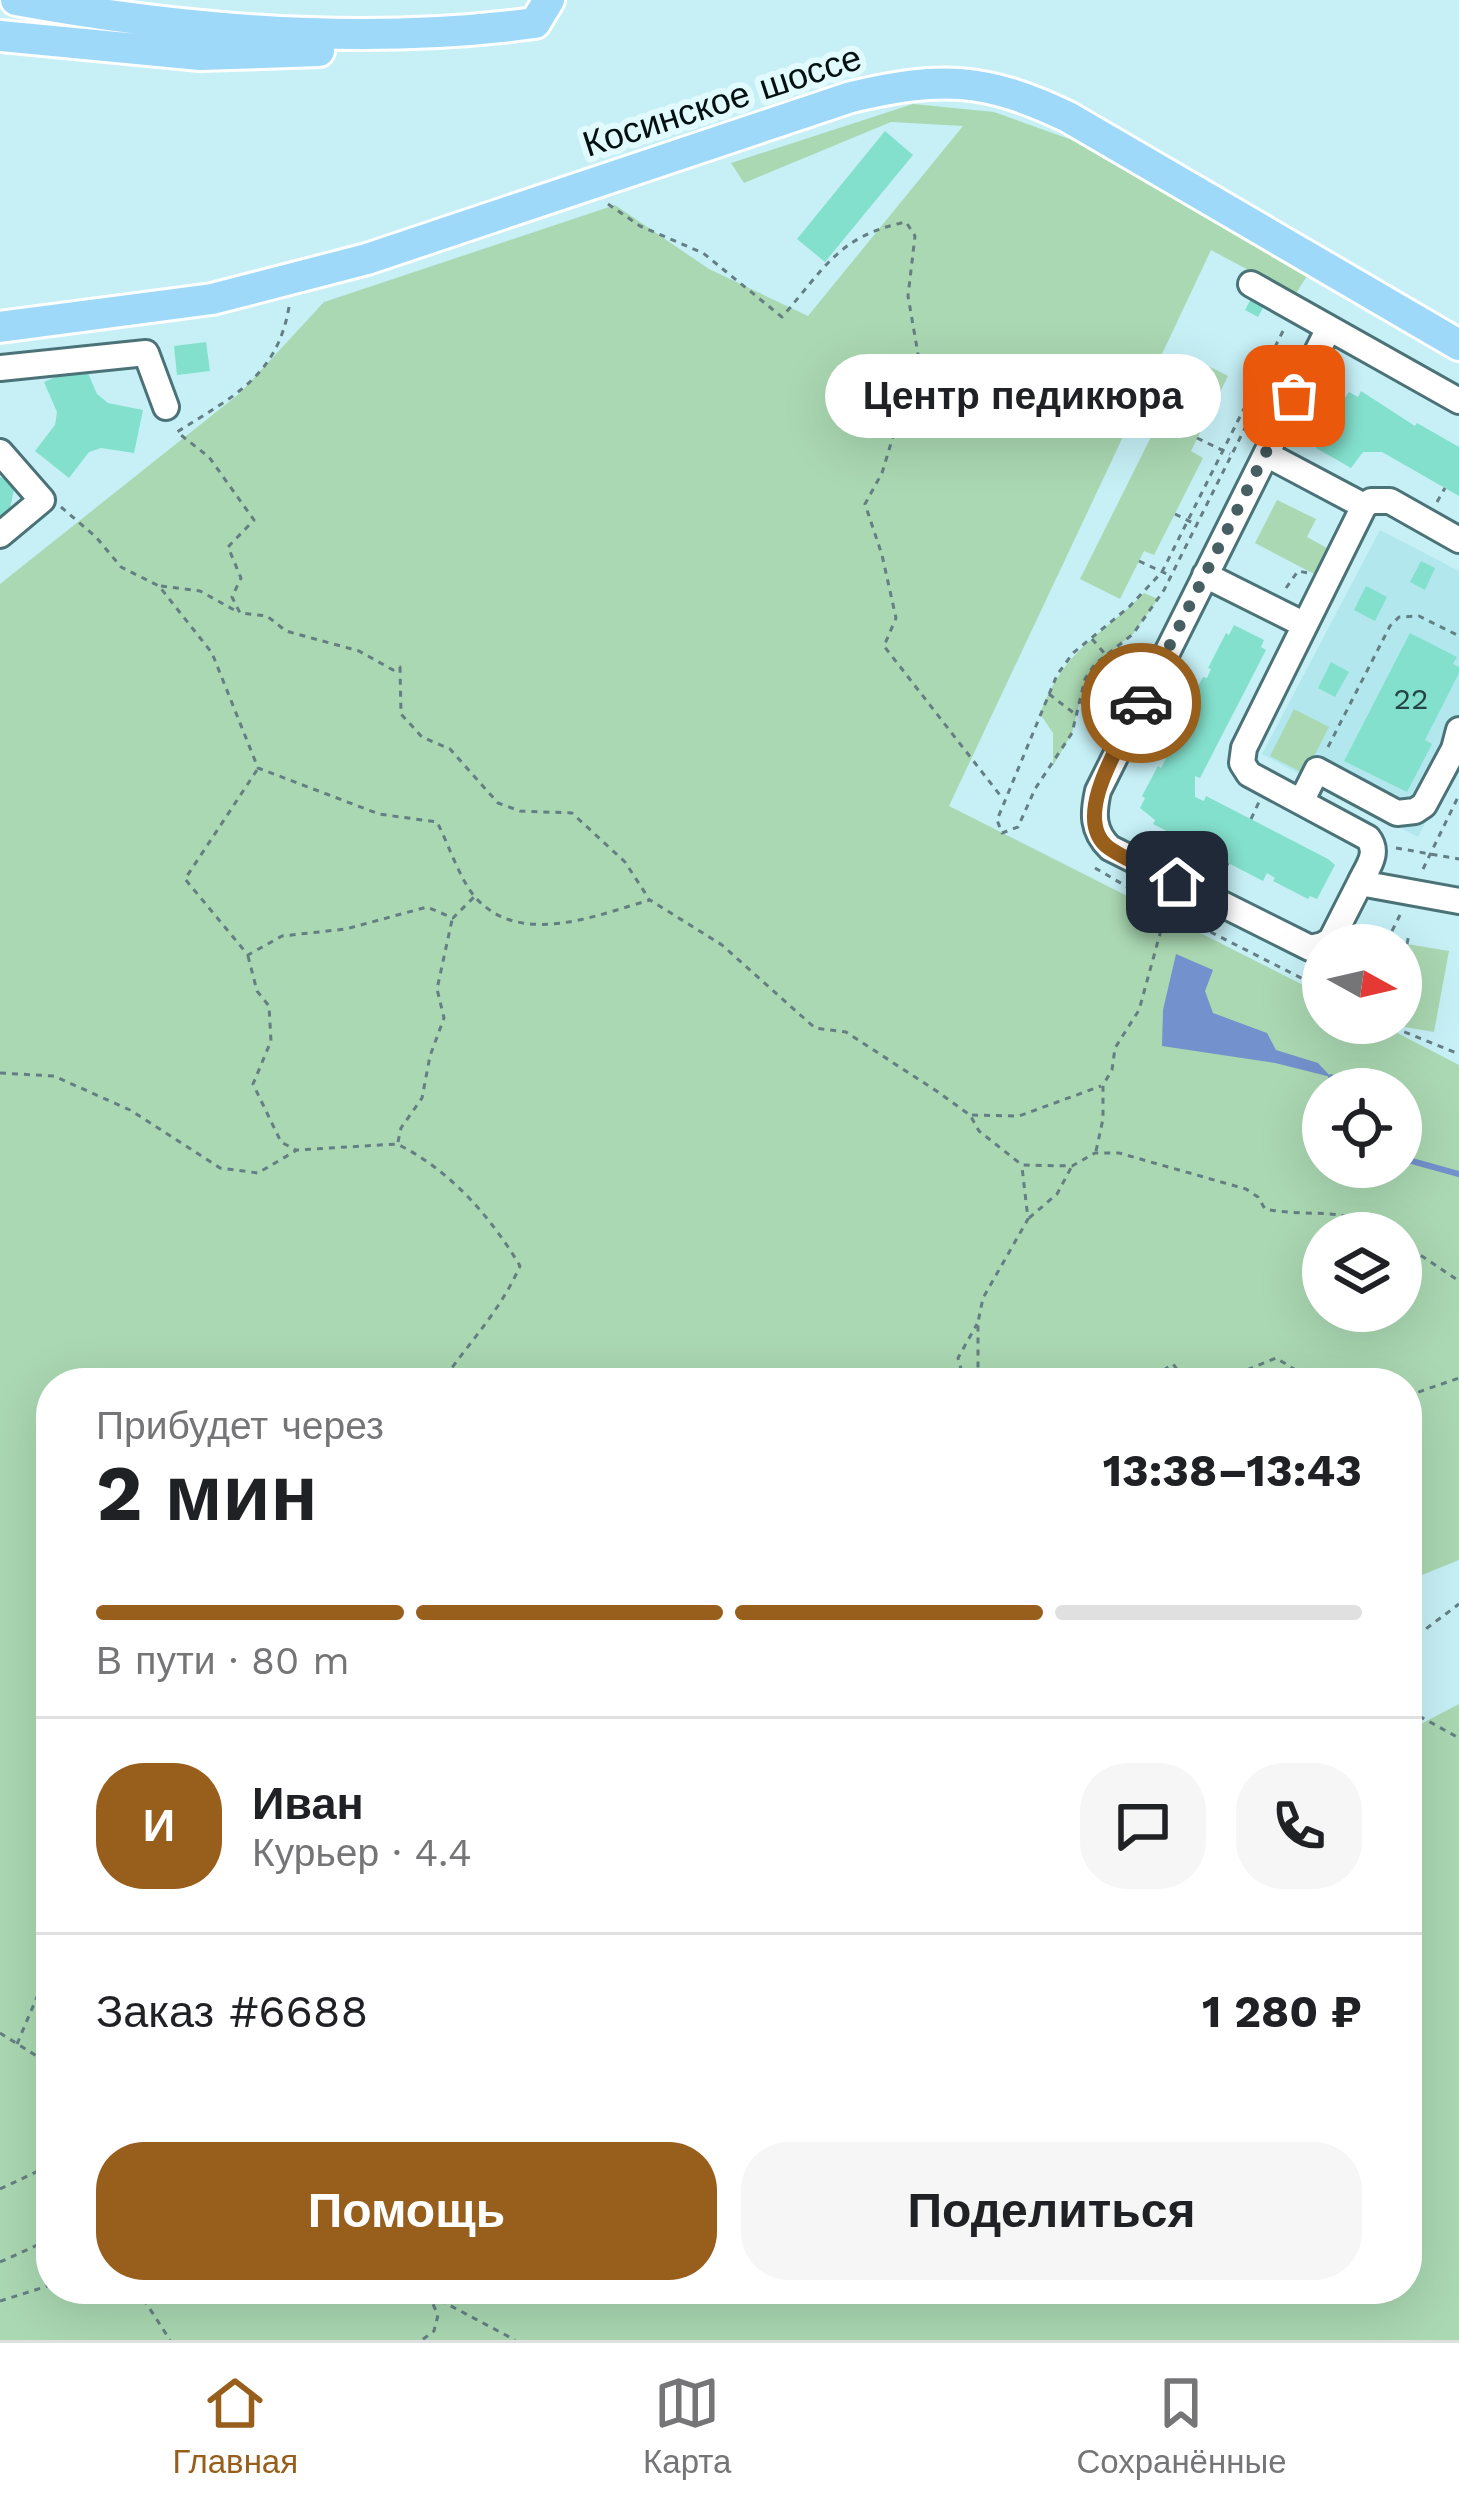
<!DOCTYPE html>
<html lang="ru">
<head>
<meta charset="utf-8">
<style>
	:root { --surface:#fff; --page:#f6f6f6; --text:#202124; --muted:#757577; --line:#e0e0e0; --accent:#985e1c }
	body { margin:0; font-family:"Work Sans",sans-serif; background:var(--page); color:var(--text); height:100vh; display:flex; flex-direction:column; font-size:45px; white-space:nowrap }
	* { box-sizing:border-box; margin:0 }
	p { font-size:39px; color:var(--muted) }
	.icon { flex:none; width:66px; height:66px; fill:none; stroke:currentColor; stroke-width:2; stroke-linecap:round; stroke-linejoin:round }
	.map { position:relative; flex:1; overflow:hidden }
	.side { position:absolute; left:36px; top:1368px; width:1386px; height:936px; display:flex; flex-direction:column; background:var(--surface); border-radius:48px; box-shadow:0 12px 48px #0002 }
	.side>* { flex:none }
	.needle { width:78px; rotate:98deg }
	.buttons { position:absolute; left:1302px; top:924px; display:grid; gap:24px }
	.buttons a { display:grid; place-items:center; width:120px; height:120px; border-radius:50%; background:var(--surface); box-shadow:0 12px 48px #0002; font-size:60px }
	.pin { position:absolute; display:grid; place-items:center; width:102px; height:102px; color:#fff; margin:-51px; border-radius:24px; box-shadow:0 6px 18px #0006 }
	.courier { position:absolute; display:grid; place-items:center; width:120px; height:120px; margin:-60px; border:9px solid #985e1c; border-radius:50%; background:#fff; color:#222; box-shadow:0 3px 15px #0007 }
	.bubble { position:absolute; height:84px; border-radius:42px; background:var(--surface); box-shadow:0 12px 48px #0002; font-size:39px; font-weight:700; line-height:84px; text-align:center }
	.headline em { font-style:normal; font-weight:700 }
	.headline div { display:flex; flex-direction:column-reverse }
	.headline { display:flex; align-items:center; justify-content:space-between; height:204px; padding:0 60px }
	h1 { font-size:78px; font-weight:700; line-height:90px }
	.bar { display:grid; grid-template-columns:repeat(4,1fr); gap:18px 12px; align-content:center; height:144px; padding:0 60px }
	.bar i { height:15px; border-radius:9px; background:var(--line) }
	.bar .active { background:var(--accent) }
	.bar p { grid-column:span 4 }
	.line { display:flex; align-items:center; gap:30px; padding:0 60px; border-top:3px solid var(--line) }
	.line div { flex:1 }
	.round { display:grid; place-items:center; flex:none; width:126px; height:126px; border-radius:48px; background:var(--page) }
	.primary-button { display:flex; gap:24px; margin-top:auto; padding:24px 60px }
	.primary-button a { flex:1; height:138px; border-radius:48px; background:var(--accent); color:#fff; font-size:48px; font-weight:700; line-height:138px; text-align:center }
	.primary-button a+a { background:var(--page); color:var(--text) }
	.tab-bar { display:flex; justify-content:space-around; align-items:center; height:168px; border-top:3px solid var(--line); background:var(--surface); font-size:33px; color:var(--muted) }
	.tab-bar a { display:grid; justify-items:center; gap:6px }
	.tab-bar .active { color:var(--accent) }
	.map>svg:first-child { display:block }
	.built { fill:#b2e7ee }
	.green { fill:#aad8b2; fill-rule:evenodd }
	.water { fill:#7391cc }
	.lines { fill:none; stroke-linecap:round; stroke-linejoin:round }
	.stream { stroke:#7391cc; stroke-width:6 }
	.building { fill:#83e0cc }
	.minor-casing { stroke:#4b7277; stroke-width:30 }
	.major-casing { stroke:#fff; stroke-width:36 }
	.path { stroke:#647f83; stroke-width:3; stroke-dasharray:6 6; stroke-linecap:butt }
	.minor { stroke:#fff; stroke-width:24 }
	.major { stroke:#9ed9fa; stroke-width:30 }
	.done { stroke:#475e62; stroke-width:12; stroke-dasharray:0 21.6 }
	.route { stroke:#985e1c; stroke-width:15 }
	.labels { text-anchor:middle; dominant-baseline:central; stroke-width:12; stroke-linejoin:round; paint-order:stroke }
	.number-label { font-size:30px; fill:#234440 }
	.street-label { font-size:36px; fill:#031012; stroke:#e1fafd }
</style>
</head>
<body>
<div class="map">
<svg width="1459" height="2340" viewBox="0 0 1459 2340">
	<rect width="100%" height="100%" fill="#c6f0f6"/>
	<!-- built -->
	<path class="built" d="M1380,530L1459,571V759L1418,837L1262,754Z"/>
	<!-- green -->
	<path class="green" d="M913,104L994,112L1072,140L1307,276L1295,295L1211,250L949,806L1323,995V1023H1378L1459,1065V1560L1407,1581V1383H51V2289H1407V1716L1417,1726L1459,1704V2340H0V584L240,393L324,302L615,205L709,269L808,316L963,126L891,122L744,183L731,163ZM1323,1089H1401V1167H1323ZM1323,1233H1401V1311H1323Z
		M1191,357L1228,376L1191,451L1203,458L1154,555L1144,551L1120,599L1080,579Z
		M1277,500L1316,519L1307,537L1327,548L1314,574L1255,543Z
		M1144,593L1158,599L1133,634L1095,664L1085,679L1072,733L1053,766V733L1040,714C1065,648 1098,639 1144,593Z
		M1294,709L1329,727L1305,774L1270,756Z
		M1401,943L1449,951L1434,1032L1387,1024L1401,1023Z"/>
	<!-- water -->
	<path class="water" d="M1176,954L1213,970L1205,991L1213,1013L1267,1033L1276,1050L1318,1063L1331,1077L1275,1063L1162,1046L1163,1010Z"/>
	<g class="lines">
		<!-- stream -->
		<path class="stream" d="M1331,1077L1335,1089
			M1401,1158L1459,1174"/>
	</g>
	<!-- building -->
	<path class="building" d="M885,131L913,155L825,262L797,239Z
		M1252,297L1265,304L1258,317L1245,310Z
		M206,342L210,371L177,375L174,346Z
		M84,364L97,394L108,403L143,410L134,453L101,448L89,452L69,478L35,451L55,425L57,412L44,382Z
		M1361,391L1415,426L1417,423L1459,447V496L1382,452H1363L1351,468L1316,448L1340,400L1343,401L1349,392L1358,397Z
		M0,477L16,480L7,523L0,522Z
		M1421,561L1435,568L1425,590L1410,582Z
		M1366,586L1387,597L1375,621L1354,610Z
		M1234,625L1264,640L1261,647L1266,650L1200,778L1195,776V797L1204,801L1206,796L1328,859L1335,865L1317,899L1310,896L1308,899L1273,881L1275,878L1267,873L1263,881L1153,824L1155,820L1140,808L1145,798L1142,796L1158,766L1161,768L1166,758L1162,757L1180,722L1184,723L1189,713L1185,711L1203,677L1207,678L1211,669L1208,668L1226,633L1229,635Z
		M1410,633L1457,657L1453,664L1459,667V673L1425,740L1432,744L1407,792L1344,761Z
		M1331,662L1349,672L1335,697L1318,688Z"/>
	<g class="lines">
		<!-- minor casing -->
		<g class="minor-casing">
			<path id="minor" d="M1251,284L1459,401
				M0,368L146,353L166,407
				M0,452L42,500L0,535
				M1266,454L1364,506L1371,501H1390L1459,540
				M1205,575L1305,625
				M1301,802L1317,770L1397,813L1415,811L1424,805L1454,749L1459,730
				M1360,883C1367,868 1380,853 1368,838L1249,774L1242,763L1244,748L1364,506
				M1323,945L1310,948L1110,848C1092,831 1093,813 1098,791L1329,328
				M1323,945L1331,940L1360,883L1459,901"/>
		</g>
		<!-- major casing -->
		<g class="major-casing">
			<path id="major" d="M16,0C186,31 363,46 535,23L549,0
				M0,36L200,55L319,51
				M0,327L212,299L367,259L851,97C941,76 984,77 1068,117L1459,345"/>
		</g>
		<!-- path -->
		<path class="path" d="M608,204L640,226L703,253L782,317C825,268 838,236 906,222L915,236L908,296L918,354L882,473L865,504L882,555L896,618L884,646L1003,799
			M289,307C277,377 232,397 177,432L209,457L254,520L228,547L241,578L232,597L240,613L267,616L286,631L359,651L393,670L400,667L401,714L422,737L450,749L498,803L520,811L572,813L625,862L649,899
			M1283,331L1162,572L1129,607L1073,653L1057,675L997,820L1002,833L1018,827L1035,789L1072,733L1085,679L1095,664L1133,634L1164,590L1282,354L1290,358
			M1197,438L1230,454
			M1437,502L1445,488
			M61,507L96,537L121,567L159,586L212,653L258,768L379,814L437,822C449,845 459,878 475,897C520,948 597,915 650,900L722,945L815,1028L846,1032L938,1092L970,1115L979,1131L1022,1165L1072,1166L1095,1153H1119L1246,1189L1258,1197L1265,1209C1309,1218 1349,1205 1388,1233
			M1175,514L1195,524
			M1139,561L1169,575
			M161,586L200,591L236,611
			M1286,588L1298,571L1308,573
			M1092,639L1105,654
			M1049,694L1075,714
			M1166,708L1186,718
			M1328,747L1390,626L1399,617L1419,616L1459,636
			M257,770L185,879L248,955L282,936L346,929L427,907L453,918L475,896
			M1251,819L1259,802
			M1396,848L1459,859
			M1095,868L1167,910L1323,989
			M1423,869L1459,795
			M1221,877L1228,863
			M1392,931L1400,915
			M1407,944L1409,934
			M248,956L257,991L269,1006L271,1041L253,1084L281,1142L296,1150
			M1382,1023L1459,1054
			M0,1073L54,1076L130,1110L220,1168L258,1173L297,1150L397,1144C449,1169 491,1217 520,1266C499,1313 470,1341 441,1383
			M972,1115L1019,1116L1101,1086
			M398,1142L401,1128L422,1098L430,1056L444,1018L437,989L452,920
			M1096,1151L1103,1119V1085L1112,1070L1115,1048L1139,1010L1166,912
			M1029,1218L1057,1194L1072,1166
			M1401,1242L1459,1281
			M965,1383L958,1358L977,1324
			M995,1383L978,1370V1322L983,1298L1028,1219L1022,1167
			M1143,1383L1173,1364L1187,1383
			M1214,1383L1276,1358L1317,1383
			M1407,1396L1459,1378
			M1407,1643L1459,1604
			M1407,1716H1419L1459,1738
			M0,2033L51,2065
			M17,2044L51,1964
			M0,2189L51,2165
			M0,2262L51,2239
			M137,2289L170,2340
			M415,2289L432,2302L438,2315L434,2331L422,2340
			M419,2289L515,2340
			M0,2301L51,2285"/>
		<!-- minor -->
		<use href="#minor" class="minor"/>
		<!-- major -->
		<use href="#major" class="major"/>
	</g>
	<g class="lines">
		<!-- done -->
		<path class="done" d="M1141,703L1294,396"/>
		<!-- route -->
		<path class="route" d="M1141,703C1125,736 1068,818 1109,848C1129,862 1155,871 1177,882"/>
	</g>
	<g class="labels">
		<!-- number labels -->
		<g class="number-label">
			<text x="1411" y="698">22</text>
		</g>
		<!-- street labels -->
		<g class="street-label">
			<text transform="translate(722 101) rotate(-18)">Косинское шоссе</text>
		</g>
	</g>
</svg>
<div class="buttons">
<a><svg class="needle" viewBox="-14 -14 28 28"><path d="M0-13l5 13h-10z" fill="#e53935"/><path d="M0 13l5-13h-10z" fill="#757577"/></svg></a>
<a><svg class="icon" aria-label="locate" viewBox="0 0 24 24"><circle cx="12" cy="12" r="6"/><path d="M12 2v4M12 18v4M2 12h4M18 12h4"/></svg></a>
<a><svg class="icon" aria-label="layers" viewBox="0 0 24 24"><path d="M12 4l9 5-9 5-9-5zM3 14l9 5 9-5"/></svg></a>
</div>
<div class="pin" style="left:1294px;top:396px;background:#ea580c"><svg class="icon" aria-label="bag" viewBox="0 0 24 24"><path d="M5 8h14l-1 12H6zM9 8a3 3 0 0 1 6 0"/></svg></div>
<div class="pin" style="left:1177px;top:882px;background:#1f2937"><svg class="icon" aria-label="home" viewBox="0 0 24 24"><path d="M3 11l9-7 9 7M6 9v11h12V9"/></svg></div>
<div class="courier" style="left:1141px;top:703px"><svg class="icon" aria-label="car" viewBox="0 0 24 24"><path d="M5 17H2v-5l4-1 3-4h7l3 4 3 1v5h-3M9 17h6M6 11h13"/><circle cx="7" cy="17" r="2"/><circle cx="17" cy="17" r="2"/></svg></div>
<div class="bubble" style="left:825px;top:354px;width:396px">Центр педикюра</div>
<section class="side">
<div class="headline"><div><h1>2 мин</h1><p>Прибудет через</p></div><em>13:38–13:43</em></div>
<div class="bar"><i class="active"></i><i class="active"></i><i class="active"></i><i></i><p>В пути · 80 m</p></div>
<div class="line" style="height:216px"><b class="round" style="background:var(--accent);color:#fff">И</b><div><b>Иван</b><p>Курьер · 4.4</p></div><a class="round"><svg class="icon" aria-label="chat" viewBox="0 0 24 24"><path d="M4 5h16v11H9l-5 4z"/></svg></a><a class="round"><svg class="icon" aria-label="phone" viewBox="0 0 24 24"><path d="M5 4h4l2 5-3 2q2 4 5 5l2-3 5 2v4C11 20 4 13 5 4z"/></svg></a></div>
<div class="line" style="height:156px"><div>Заказ #6688</div><b>1 280 ₽</b></div>
<div class="primary-button"><a>Помощь</a><a>Поделиться</a></div>
</section>
</div>
<nav class="tab-bar">
<a class="active"><svg class="icon" aria-label="home" viewBox="0 0 24 24"><path d="M3 11l9-7 9 7M6 9v11h12V9"/></svg>Главная</a>
<a><svg class="icon" aria-label="map" viewBox="0 0 24 24"><path d="M3 6l6-2 6 2 6-2v14l-6 2-6-2-6 2zM9 4v14M15 6v14"/></svg>Карта</a>
<a><svg class="icon" aria-label="saved" viewBox="0 0 24 24"><path d="M7 4h10v16l-5-4-5 4z"/></svg>Сохранённые</a>
</nav>
</body>
</html>
